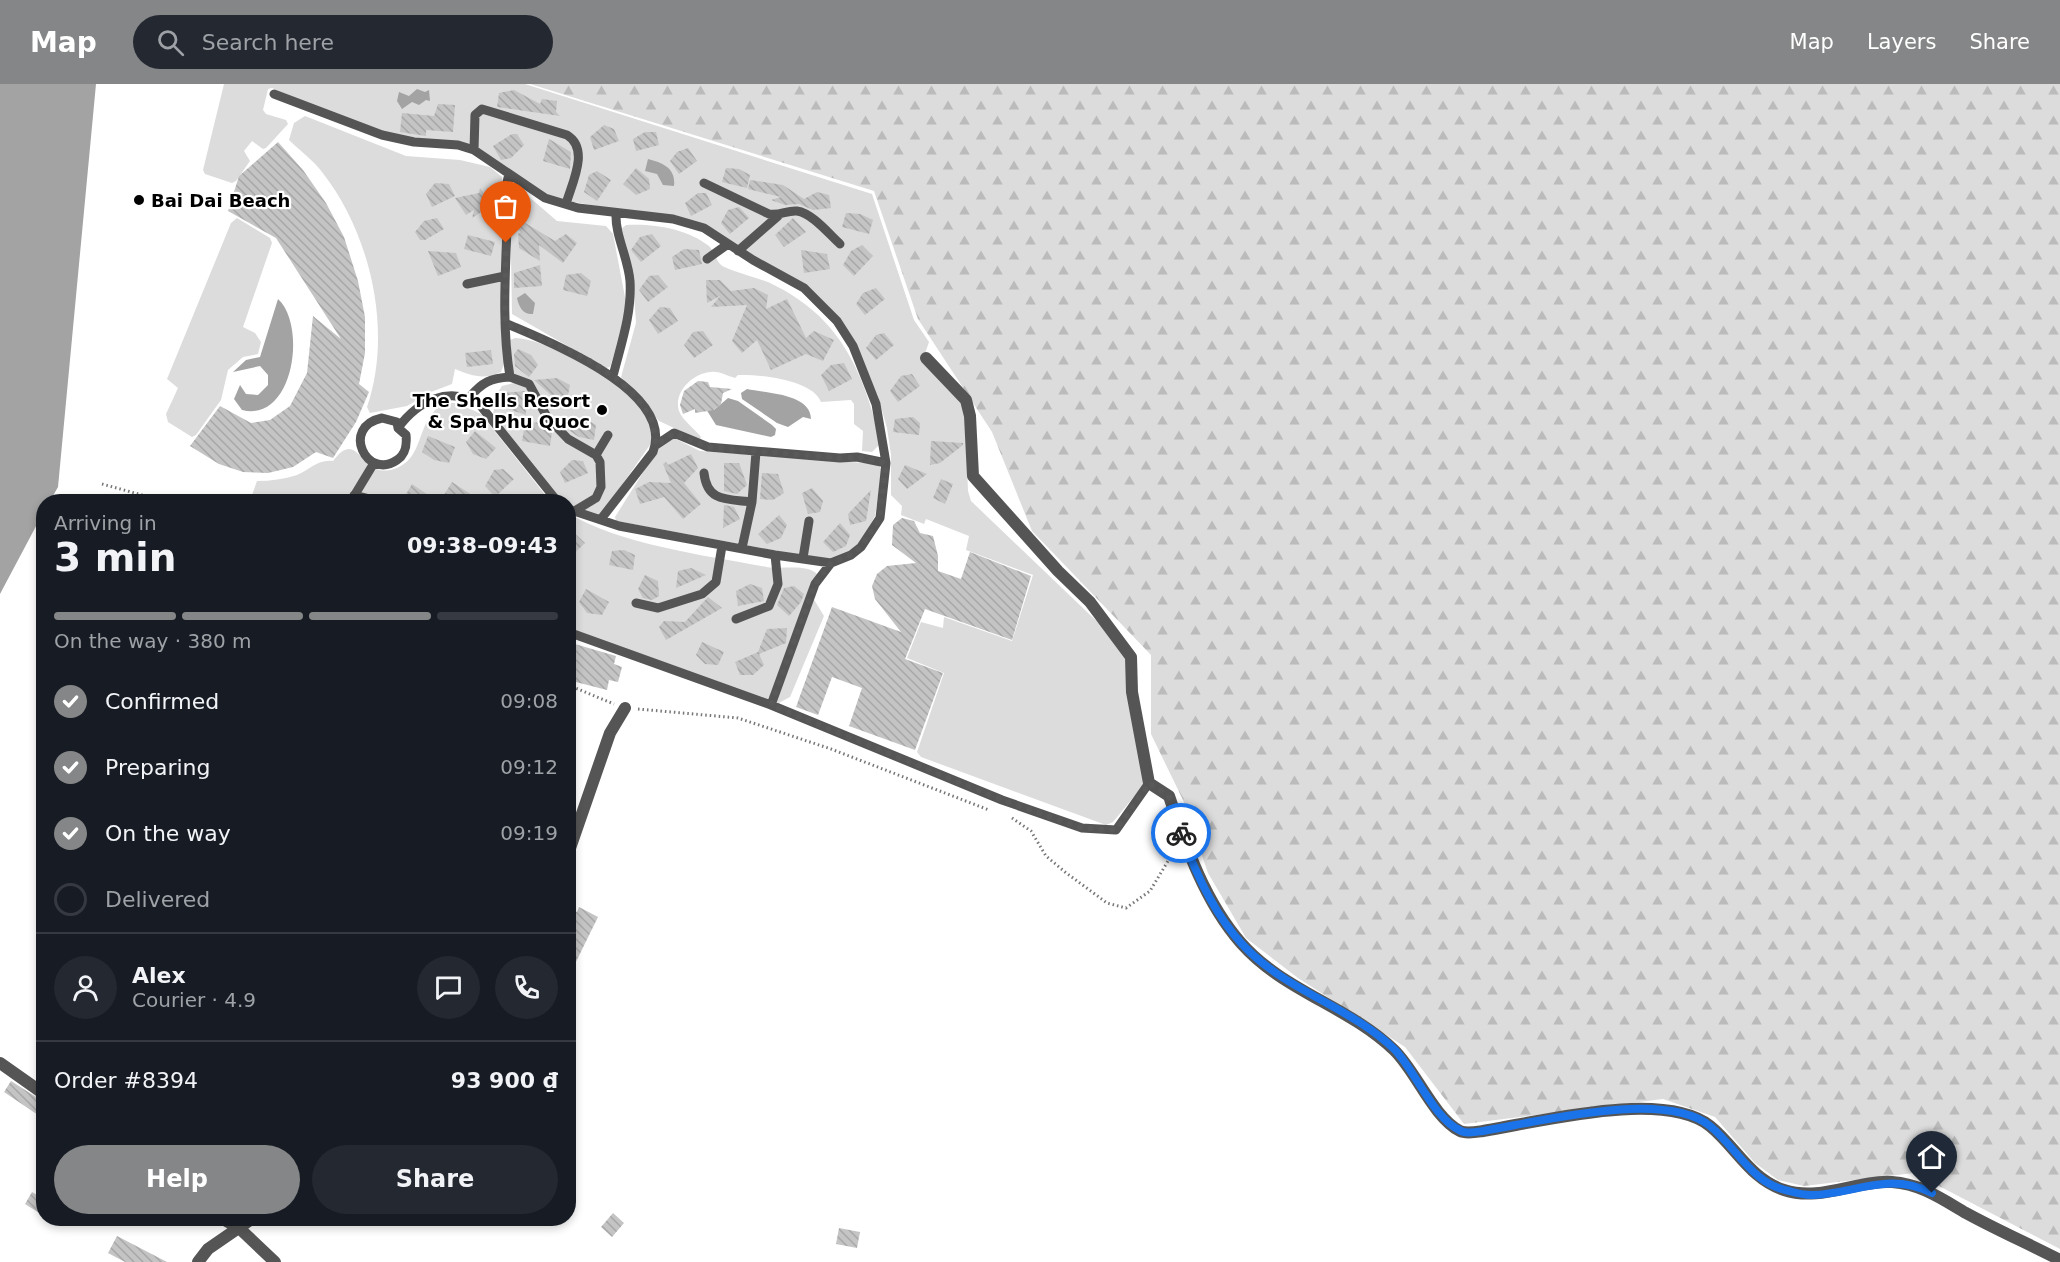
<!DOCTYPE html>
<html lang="en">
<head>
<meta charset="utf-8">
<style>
	:root { --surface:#171b24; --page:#242831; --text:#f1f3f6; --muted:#9ea1a6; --line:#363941; --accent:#858687 }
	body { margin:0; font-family:"DejaVu Sans",sans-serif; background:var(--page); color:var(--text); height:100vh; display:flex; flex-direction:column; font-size:22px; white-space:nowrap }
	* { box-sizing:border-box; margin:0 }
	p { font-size:20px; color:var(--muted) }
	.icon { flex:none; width:33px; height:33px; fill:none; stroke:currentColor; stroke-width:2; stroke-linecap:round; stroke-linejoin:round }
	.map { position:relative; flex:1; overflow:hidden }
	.details { position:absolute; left:36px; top:410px; width:540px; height:732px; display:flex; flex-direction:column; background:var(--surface); border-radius:24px; box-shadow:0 3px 9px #0003 }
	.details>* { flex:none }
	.pin { position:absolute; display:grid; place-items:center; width:51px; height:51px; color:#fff; margin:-62px -26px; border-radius:50% 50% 50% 0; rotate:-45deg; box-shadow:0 0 6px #0007 }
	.pin .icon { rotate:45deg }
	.courier { position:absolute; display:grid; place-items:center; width:60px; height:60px; margin:-30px; border:4px solid #1a73e8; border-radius:50%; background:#fff; color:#222; box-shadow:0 2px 8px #0007 }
	.summary em { font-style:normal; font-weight:600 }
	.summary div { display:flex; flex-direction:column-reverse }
	.summary { display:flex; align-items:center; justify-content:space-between; height:102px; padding:0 18px }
	h1 { font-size:39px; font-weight:600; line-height:45px }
	.bar { display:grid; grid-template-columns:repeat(4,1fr); gap:9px 6px; align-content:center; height:72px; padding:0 18px }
	.bar i { height:8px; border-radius:4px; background:var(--line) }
	.bar .active { background:var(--accent) }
	.bar p { grid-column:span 4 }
	.line { display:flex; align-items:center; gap:15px; padding:0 18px; border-top:2px solid var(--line) }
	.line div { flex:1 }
	.round { display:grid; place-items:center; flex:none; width:63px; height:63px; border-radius:32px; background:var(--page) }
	ol { padding:0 18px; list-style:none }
	li { display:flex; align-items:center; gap:18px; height:66px }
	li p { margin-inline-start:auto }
	li .icon { padding:6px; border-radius:50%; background:var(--accent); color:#fff; stroke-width:4 }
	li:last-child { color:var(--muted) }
	li i { width:33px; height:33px; border:3px solid var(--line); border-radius:50% }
	.primary-button { display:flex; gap:12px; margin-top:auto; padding:12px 18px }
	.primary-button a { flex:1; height:69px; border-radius:36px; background:var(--accent); color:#fff; font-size:24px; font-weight:600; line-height:69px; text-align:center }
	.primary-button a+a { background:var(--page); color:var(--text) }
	header { display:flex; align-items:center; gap:36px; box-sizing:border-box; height:84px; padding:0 30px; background:var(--accent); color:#fff }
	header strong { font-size:28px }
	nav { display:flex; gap:33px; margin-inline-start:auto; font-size:21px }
	.search { width:420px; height:54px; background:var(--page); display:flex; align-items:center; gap:15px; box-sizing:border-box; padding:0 21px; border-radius:33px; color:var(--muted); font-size:22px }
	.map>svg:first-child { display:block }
	.grass { fill:#dcdcdc }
	.forest { fill:url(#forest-firs) }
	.water { fill:#a3a3a3 }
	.building { fill:url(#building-back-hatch) }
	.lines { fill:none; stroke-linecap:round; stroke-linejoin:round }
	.path { stroke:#777; stroke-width:3; stroke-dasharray:1.5 3; stroke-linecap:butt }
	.service { stroke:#555; stroke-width:9 }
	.minor { stroke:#555; stroke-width:12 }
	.done { stroke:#595959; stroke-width:6; stroke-dasharray:0 10.8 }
	.route { stroke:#1a73e8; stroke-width:8 }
	.poi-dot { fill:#000; stroke:#fff; stroke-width:2 }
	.labels { text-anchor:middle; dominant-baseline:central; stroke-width:4.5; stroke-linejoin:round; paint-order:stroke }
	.poi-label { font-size:18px; font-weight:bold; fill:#000; stroke:#fff; text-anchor:start }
</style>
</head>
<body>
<header>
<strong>Map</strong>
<div class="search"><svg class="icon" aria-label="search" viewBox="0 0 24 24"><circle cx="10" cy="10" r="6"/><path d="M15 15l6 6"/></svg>Search here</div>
<nav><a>Map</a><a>Layers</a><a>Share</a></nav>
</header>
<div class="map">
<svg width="2060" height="1178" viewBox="0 0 2060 1178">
	<defs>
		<pattern id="forest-firs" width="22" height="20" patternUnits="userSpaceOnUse" patternTransform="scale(1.5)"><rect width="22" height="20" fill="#dcdcdc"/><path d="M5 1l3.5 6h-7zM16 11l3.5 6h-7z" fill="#bbb"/></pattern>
		<pattern id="building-back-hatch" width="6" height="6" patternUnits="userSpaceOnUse" patternTransform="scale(1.5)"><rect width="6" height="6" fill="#c4c4c4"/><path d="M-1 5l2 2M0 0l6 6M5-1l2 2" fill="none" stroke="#a7a7a7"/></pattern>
	</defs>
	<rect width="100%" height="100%" fill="#fff"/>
	<!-- grass -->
	<path class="grass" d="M224,0H525L872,110L914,236L929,258L922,278L961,318L965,332L968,407L971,417L1110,550L1128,573L1146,698L1113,738L1106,741L921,673L917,668L944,589L907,574L921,538L943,544L944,533L1012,557L1033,491L966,466L969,452L926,435L924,440L901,431L902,422L891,411V371L887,344L878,312L868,290L822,218L703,141L546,113L485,70L382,50L272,4L268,5L263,26L266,30L286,36L288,40L266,64L263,65L252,57L244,67L250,77L236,97L232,99L205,90L203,86Z
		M305,32L406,72L460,76L490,83L502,93L504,280L501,288C484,296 472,292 455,285L452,300L431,308L407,322L370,329L367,323C393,248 371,150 322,88C313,76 299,66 289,56L294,39Z
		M515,104L521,106L557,137L606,142L613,150L628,229L610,283L606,284L512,230L510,114Z
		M237,134L270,154L272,159L243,243L255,249L261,258L258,270L243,273L228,286L221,316L196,351L192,353L168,338L166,330L178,304L167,295L231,139Z
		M626,141C653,139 688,145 709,162C714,167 716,176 721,181C727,186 762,195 772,200C842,234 863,288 881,359L872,368L862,367L863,347L854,340V320L851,316L821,318C813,296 759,290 738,291L735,294C727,292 720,287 711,288C693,289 673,308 679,327C683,337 695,345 701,353L700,356L659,337L621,293L636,239L633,195L621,145Z
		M515,254C552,256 621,297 643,327C649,336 652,348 652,358L600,432L569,423L568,417H560L493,331L496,311L502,302L514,299L510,256Z
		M444,319H458L481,330L550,417H324L314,413L310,417H250L257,397C271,397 284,395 297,391C311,385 318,375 333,377C358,343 360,392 390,386C427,378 413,338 444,319Z
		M672,353L700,367L878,380L882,386L875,432L861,458L853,466L831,477L616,437L615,433L659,363Z
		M568,429C618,460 708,472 767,483C783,486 807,479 818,491L813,514L824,532L790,613L775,621L569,546Z"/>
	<!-- forest -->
	<path class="forest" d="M530,0H2060V1165L1914,1089L1804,1102L1778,1096L1755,1079L1715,1033L1663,1015L1464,1040L1405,963L1298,894L1246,854L1208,789L1183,716L1151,650V571L1032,447L992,348L918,235L874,107Z"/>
	<!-- water -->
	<path class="water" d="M0,0H96L58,403L50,417H44L43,429L0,510Z
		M417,5L425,8L429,6L430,17L426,16L419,21L412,18L402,25L397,17L399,8L409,12Z
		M648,75C663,79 676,84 674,102L663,101L657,90L645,87Z
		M525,209L535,219L533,230C523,231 519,223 517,214Z
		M278,215C307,241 294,339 242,326L234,315L240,301L246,310L258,311L268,301V291L260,282L233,288L246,276L260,273Z
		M747,305C764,309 811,309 811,335L803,333L788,343L777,339L742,315L741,309Z
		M728,314L738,317L772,341L776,345L775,351L771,353L716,341L706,325L714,326Z"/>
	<!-- building -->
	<path class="building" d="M514,6L540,20L542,15L557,17L556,28L560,32L497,23L499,9Z
		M438,20L455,21L453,48L426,46V52L400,48L402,29L434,32Z
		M604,41L614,45L619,57L594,66L590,53Z
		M645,48H656L659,61L636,67L633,55Z
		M512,50H517L524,61L511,74L501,76L493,62Z
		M549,55L571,68L570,85L543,77Z
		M278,58L303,86L326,119L344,153L358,197L365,233V269L359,300L369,308L356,338L333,374L316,368L293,383L268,389L243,388L219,380L190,362L220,322L251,339L270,336L290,322L307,289L313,232L341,255L276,154L228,127L239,92Z
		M688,64L697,77L679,90L670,77L677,68Z
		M636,84L649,95L650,105L636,111L623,100Z
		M726,84L739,85L750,91L747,104L722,98Z
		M597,87L611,96L597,117L584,108L589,91Z
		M750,96L783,101L804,115L817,108L829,111L831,124L813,126L799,120L785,121L771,116L781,113L748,105Z
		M435,99L449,100L455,112L432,123L426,110Z
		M480,104L492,121L472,134L474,126L466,131L455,114L479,109Z
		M698,109H706L712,121L691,132L685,119Z
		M739,123L749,134L730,150L721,139L728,126Z
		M846,129L860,130L873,136L869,150L842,143Z
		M437,134L444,145L425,156H420L415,148L424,137Z
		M793,134L806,148L784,163L775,151Z
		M522,137L555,157L566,150L577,159L563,179L539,161L540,177L519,164L518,150L521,148L517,145Z
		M652,150L661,162L641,178L631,166L640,153Z
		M468,151L495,158L491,172L464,165Z
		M862,161L873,172L854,192L843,181L851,167Z
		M684,165L699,166L702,180L675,186L672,173Z
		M801,166L827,170L830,185L804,189Z
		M428,167L456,169L461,183L438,192Z
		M540,181L542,202L514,204V189Z
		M581,189L591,197L587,212L563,206L566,191Z
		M658,191L668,203L648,218L639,206L649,192Z
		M706,196H720L731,207L754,204L768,211L766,225L787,215L806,254L814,247L834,256L823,277L806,270L771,286L757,256L742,269L732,257L747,221L711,223L720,212L707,219Z
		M876,204L885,215L865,231L856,220L863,209Z
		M660,223L670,224L678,237L658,250L649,236Z
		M703,247L713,261L694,274L684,261L693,248Z
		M884,249L894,261L876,276L866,264L876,251Z
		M518,265L531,271L538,281L529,293L515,282L514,270Z
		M491,266L493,280L467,283L465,269Z
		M844,279L852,295L829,307L821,291L831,281Z
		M912,290L920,302L898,318L890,307L901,292Z
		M557,294L570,301L567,316L553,313L534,296Z
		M698,297L708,298L710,303L732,305L723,309L721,320L714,326L695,329V325L683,330L680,321L684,307Z
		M525,307L526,331L502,323L501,309Z
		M913,333L920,339L919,351L893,348L895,335Z
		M586,335L596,341L594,356L579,353L570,347L572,337Z
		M543,338L552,348L550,362L522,357L525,339Z
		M475,347L496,364L486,375L473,370L466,358Z
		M428,352L455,363L449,379L434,376L422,368Z
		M931,357L963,359V361L940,379L930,381Z
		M691,370L698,384L684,399L701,420L683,435L664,413L640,420L635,405L649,398L671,399L663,380L666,378L668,381Z
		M572,376L583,377L588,389L565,399L560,388Z
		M724,379H739L747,401L737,410L724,407Z
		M905,381L927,390L907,405L898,395Z
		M503,385L514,395L495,413L485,402L494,386Z
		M762,389L778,390L784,409L773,416L760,415Z
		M941,395L953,400L945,420L933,414Z
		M452,398L481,417H449L444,411Z
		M412,400L437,417H402Z
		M812,404L823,417L820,428L808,430L802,409Z
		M871,406L866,437L850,441L848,430Z
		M724,421L734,423L740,435L723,444Z
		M779,431L787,441L781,454L767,460L758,450Z
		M902,434L914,437L920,449L933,452L938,472V487L961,495L970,468L1031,492L1012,556L925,525L905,575L943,589L915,666L849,642L862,604L832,593L818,631L796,623L832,523L901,548L875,515L872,502L877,490L887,482L916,479L892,461L893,441Z
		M840,439L850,451L846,462L833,468L823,458Z
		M568,443L585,459L568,475Z
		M624,466L635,471L633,486L609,481L612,467Z
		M691,484L706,491L676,504L678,487Z
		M645,491L658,497L659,512L652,516L643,514L638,505Z
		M750,500L762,504L764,517L738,522L736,507Z
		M794,502L804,510L801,518L789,532L777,521L784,504Z
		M586,505L609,518L602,531L587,529L579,518Z
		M708,513L722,524L666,556L659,543L664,537L685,538Z
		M787,544L786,559L759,570L764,581L753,591H740L735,578L758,568L767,545Z
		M568,558L616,572L614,580L622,583L618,598L609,596L607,606L568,596Z
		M702,558L724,568L718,581L705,580L696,571Z
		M579,823L598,833L568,894V824L577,828Z
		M11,997L44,1018L38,1031L4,1008Z
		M32,1108L44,1115V1132L25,1120Z
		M613,1129L624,1139L612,1153L601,1143Z
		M839,1144L860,1148L857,1164L836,1160Z
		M117,1152L167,1178H125L108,1169Z"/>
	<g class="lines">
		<!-- path -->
		<path class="path" d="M102,400L164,417
			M568,601L614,620
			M638,625L738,634L831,665L989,726
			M1012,734L1031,747L1046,772L1065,788L1107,819L1126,824L1150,807L1174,767"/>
		<!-- service -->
		<path class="service" d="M274,10L382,51L414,58L458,61L474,66L545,114L578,124L673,135L704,144L753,176L804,204L837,237L853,262L876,320L886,379L880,434L861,463L851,471L831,479L775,471L619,442L568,425
			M474,66L475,31L482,25L567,51C590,65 572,99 566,120
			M704,99L769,130C780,132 787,126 797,127C812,129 829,150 840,160
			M738,167L778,132
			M707,175L728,160
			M467,200L505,192
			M505,239C546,257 676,306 653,368L601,435
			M613,292C621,260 632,230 630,197C628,173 615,152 616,129
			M510,293L529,300L547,333L568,355L596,371L600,378L601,403L596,414L571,429
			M469,314C482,298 491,294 510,293C502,244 505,195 507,145C508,127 503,108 509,90
			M382,334L397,338L398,344L406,351C407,361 406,370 397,376C367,397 340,343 382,334Z
			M398,344C417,318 449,300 480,321L557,417
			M656,361L674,349L708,363L840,374L857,373L886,379
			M596,371L608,351
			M704,389C707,418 727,415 752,418
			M354,411L378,417
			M351,417L374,379
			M742,464L752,418L756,368
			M803,474L809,437
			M636,519L658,524L702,510L716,498L722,462
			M736,535L769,522L778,500L775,471
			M568,548L771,621L1002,716L1082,744L1116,746L1149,699
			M771,621L815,500L831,479"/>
		<!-- minor -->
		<path class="minor" d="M926,274L966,316L970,332L973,392L1058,487L1090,518L1131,573L1132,608L1149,699L1169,712C1186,763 1205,818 1241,859C1283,907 1348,922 1394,966C1416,987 1433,1033 1460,1047C1466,1050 1476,1048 1483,1047C1539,1038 1663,1005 1710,1042C1736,1063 1750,1095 1784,1106C1821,1118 1855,1096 1892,1098C1921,1100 1942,1115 1966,1129C1997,1146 2029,1160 2060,1176
			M568,770L610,649L625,624
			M0,979L44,1010
			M221,1134L239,1144L275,1178
			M198,1178L208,1165L253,1134"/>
	</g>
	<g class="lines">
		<!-- done -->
		<path class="done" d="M506,159L505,239C553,260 626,284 650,334C654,342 654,352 656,361L674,349L708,363L840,374L857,373L886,379L880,434L861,463L850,471L831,479L815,500L771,621L1002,716L1082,744L1116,746L1149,699L1169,712L1181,749"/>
		<!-- route -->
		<path class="route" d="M1181,749C1195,788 1214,830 1242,860C1285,907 1350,922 1395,966C1416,988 1433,1034 1461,1047C1466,1050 1476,1048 1483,1047C1538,1038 1664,1005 1710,1042C1737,1064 1752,1100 1789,1107C1796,1109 1805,1111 1812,1111C1855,1110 1888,1087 1932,1109"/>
	</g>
	<!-- markers -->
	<g class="poi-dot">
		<circle cx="139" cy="116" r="6"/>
		<circle cx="602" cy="326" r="6"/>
	</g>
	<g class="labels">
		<!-- poi labels -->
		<g class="poi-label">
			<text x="151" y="116">Bai Dai Beach</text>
			<text x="590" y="316" text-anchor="end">The Shells Resort<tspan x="590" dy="21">&amp; Spa Phu Quoc</tspan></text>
		</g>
	</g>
</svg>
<div class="pin" style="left:506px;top:159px;background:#ea580c"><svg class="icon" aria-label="bag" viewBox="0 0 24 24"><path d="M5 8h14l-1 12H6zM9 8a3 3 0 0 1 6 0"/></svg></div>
<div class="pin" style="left:1932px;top:1109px;background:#1f2937"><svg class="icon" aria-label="home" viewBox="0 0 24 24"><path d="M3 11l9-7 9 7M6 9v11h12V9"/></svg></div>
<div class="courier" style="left:1181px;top:749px"><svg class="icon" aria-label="bike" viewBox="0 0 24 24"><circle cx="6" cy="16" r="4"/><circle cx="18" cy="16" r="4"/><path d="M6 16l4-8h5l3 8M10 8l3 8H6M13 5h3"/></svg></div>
<section class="details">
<div class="summary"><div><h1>3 min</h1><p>Arriving in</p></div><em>09:38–09:43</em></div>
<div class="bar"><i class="active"></i><i class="active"></i><i class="active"></i><i></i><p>On the way · 380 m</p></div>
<ol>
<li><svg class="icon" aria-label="check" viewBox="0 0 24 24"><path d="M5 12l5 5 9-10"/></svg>Confirmed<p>09:08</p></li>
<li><svg class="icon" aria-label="check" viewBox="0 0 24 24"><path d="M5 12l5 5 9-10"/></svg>Preparing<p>09:12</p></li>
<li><svg class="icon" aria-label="check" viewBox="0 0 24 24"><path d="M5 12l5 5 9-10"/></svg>On the way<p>09:19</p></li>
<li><i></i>Delivered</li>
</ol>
<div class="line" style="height:108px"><a class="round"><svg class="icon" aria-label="person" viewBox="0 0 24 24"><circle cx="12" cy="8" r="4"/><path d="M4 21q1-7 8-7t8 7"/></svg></a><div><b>Alex</b><p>Courier · 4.9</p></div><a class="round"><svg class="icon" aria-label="chat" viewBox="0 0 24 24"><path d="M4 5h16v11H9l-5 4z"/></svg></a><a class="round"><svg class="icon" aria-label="phone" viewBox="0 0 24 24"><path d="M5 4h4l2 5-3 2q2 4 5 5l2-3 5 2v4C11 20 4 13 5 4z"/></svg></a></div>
<div class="line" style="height:78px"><div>Order #8394</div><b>93 900 ₫</b></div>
<div class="primary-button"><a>Help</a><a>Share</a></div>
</section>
</div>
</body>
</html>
